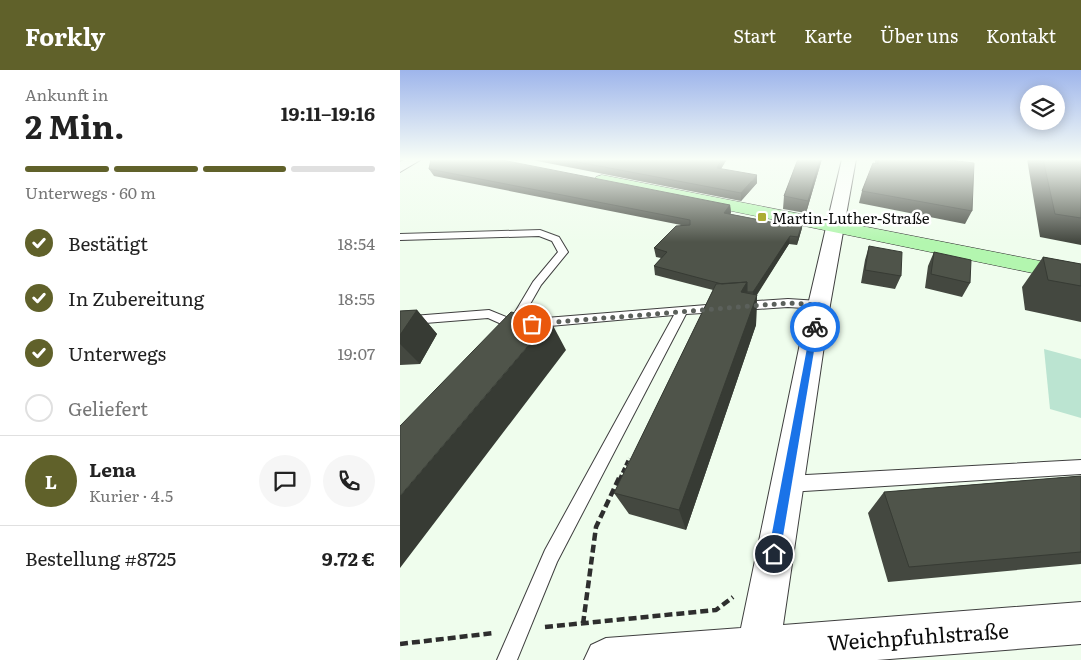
<!DOCTYPE html>
<html lang="de">
<head>
<meta charset="utf-8">
<style>
	:root { --surface:#fff; --page:#f6f6f6; --text:#222; --muted:#767676; --line:#e0e0e0; --accent:#60612a }
	body { margin:0; font-family:Literata,serif; background:var(--page); color:var(--text); height:100vh; display:flex; flex-direction:column; font-size:19px; white-space:nowrap }
	* { box-sizing:border-box; margin:0 }
	p { font-size:16px; color:var(--muted) }
	.icon { flex:none; width:28px; height:28px; fill:none; stroke:currentColor; stroke-width:2; stroke-linecap:round; stroke-linejoin:round }
	.map { position:relative; flex:1; overflow:hidden }
	.drawer { display:flex; flex-direction:column; background:var(--surface); width:400px }
	.drawer>* { flex:none }
	.fabs { position:absolute; left:620px; top:15px; display:grid; gap:10px }
	.fabs a { display:grid; place-items:center; width:45px; height:45px; border-radius:50%; background:var(--surface); box-shadow:0 2px 12px #0003; font-size:25px }
	.pin { position:absolute; display:grid; place-items:center; width:42px; height:42px; color:#fff; margin:-21px; border:2px solid #fff; border-radius:50%; box-shadow:0 1px 5px #0007 }
	.courier { position:absolute; display:grid; place-items:center; width:50px; height:50px; margin:-25px; border:4px solid #1a73e8; border-radius:50%; background:#fff; color:#222; box-shadow:0 1px 6px #0007 }
	.headline em { font-style:normal; font-weight:700 }
	.headline div { display:flex; flex-direction:column-reverse }
	.headline { display:flex; align-items:center; justify-content:space-between; height:85px; padding:0 25px }
	h1 { font-size:32px; font-weight:700; line-height:38px }
	.bar { display:grid; grid-template-columns:repeat(4,1fr); gap:8px 5px; align-content:center; height:60px; padding:0 25px }
	.bar i { height:6px; border-radius:4px; background:var(--line) }
	.bar .selected { background:var(--accent) }
	.bar p { grid-column:span 4 }
	.line { display:flex; align-items:center; gap:12px; padding:0 25px; border-top:1px solid var(--line) }
	.line div { flex:1 }
	.round { display:grid; place-items:center; flex:none; width:52px; height:52px; border-radius:26px; background:var(--page) }
	ol { padding:0 25px; list-style:none }
	li { display:flex; align-items:center; gap:15px; height:55px }
	li p { margin-inline-start:auto }
	li .icon { padding:5px; border-radius:50%; background:var(--accent); color:#fff; stroke-width:4 }
	li:last-child { color:var(--muted) }
	li i { width:28px; height:28px; border:2px solid var(--line); border-radius:50% }
	header { display:flex; align-items:center; gap:30px; box-sizing:border-box; height:70px; padding:0 25px; background:var(--accent); color:#fff }
	header strong { font-size:24px }
	nav { display:flex; gap:28px; margin-inline-start:auto; font-size:18px }
	main { display:flex; flex:1; min-height:0 }
	.map>svg:first-child { display:block }
	.green { fill:#bbe4d1 }
	.lines { fill:none; stroke-linecap:round; stroke-linejoin:round }
	.service-casing { stroke:#3f3f3f; stroke-width:2 }
	.minor-casing { stroke:#3f3f3f; stroke-width:2 }
	.secondary-casing { stroke:#2e2e2e; stroke-width:1 }
	.path-far1 { stroke:#2e2e2e; stroke-width:3; stroke-dasharray:5.5 2.5; stroke-linecap:butt }
	.path { stroke:#2e2e2e; stroke-width:4.5; stroke-dasharray:8 4; stroke-linecap:butt }
	.service { fill:#fff; fill-rule:evenodd }
	.minor { fill:#fff; fill-rule:evenodd }
	.secondary { fill:#b3f6af; fill-rule:evenodd }
	.wall { fill:#444840 }
	.shaded-wall { fill:#373b34 }
	.building { fill:#4f544a; stroke:#373b34 }
	.route { fill:#1a73e8 }
	.done { stroke:#5b605b; stroke-width:5; stroke-dasharray:0 9 }
	.poi-dot { fill:#abad33; stroke:#fff; stroke-width:2 }
	.labels { text-anchor:middle; dominant-baseline:central; stroke-width:5; stroke-linejoin:round; paint-order:stroke }
	.far-poi-label { font-size:15px; fill:#0c0c0c; stroke:#fff; text-anchor:start }
	.near-street-label { font-size:21px; fill:#0c0c0c; stroke:#fff }
</style>
</head>
<body>
<header>
<strong>Forkly</strong>
<nav><a>Start</a><a>Karte</a><a>Über uns</a><a>Kontakt</a></nav>
</header>
<main>
<section class="drawer">
<div class="headline"><div><h1>2 Min.</h1><p>Ankunft in</p></div><em>19:11–19:16</em></div>
<div class="bar"><i class="selected"></i><i class="selected"></i><i class="selected"></i><i></i><p>Unterwegs · 60 m</p></div>
<ol>
<li><svg class="icon" aria-label="check" viewBox="0 0 24 24"><path d="M5 12l5 5 9-10"/></svg>Bestätigt<p>18:54</p></li>
<li><svg class="icon" aria-label="check" viewBox="0 0 24 24"><path d="M5 12l5 5 9-10"/></svg>In Zubereitung<p>18:55</p></li>
<li><svg class="icon" aria-label="check" viewBox="0 0 24 24"><path d="M5 12l5 5 9-10"/></svg>Unterwegs<p>19:07</p></li>
<li><i></i>Geliefert</li>
</ol>
<div class="line" style="height:90px"><b class="round" style="background:var(--accent);color:#fff">L</b><div><b>Lena</b><p>Kurier · 4.5</p></div><a class="round"><svg class="icon" aria-label="chat" viewBox="0 0 24 24"><path d="M4 5h16v11H9l-5 4z"/></svg></a><a class="round"><svg class="icon" aria-label="phone" viewBox="0 0 24 24"><path d="M5 4h4l2 5-3 2q2 4 5 5l2-3 5 2v4C11 20 4 13 5 4z"/></svg></a></div>
<div class="line" style="height:65px"><div>Bestellung #8725</div><b>9.72 €</b></div>
</section>
<div class="map">
<svg width="681" height="590" viewBox="0 0 681 590">
	<rect width="100%" height="100%" fill="#effded"/>
	<!-- green -->
	<path class="green" d="M644,279L681,289V348L650,339Z"/>
	<g class="lines">
		<!-- service casing -->
		<g class="service-casing">
			<path id="service" d="M140,160L159,167L168,182L141,215L121,250L319,234L324,238L319,242L286,244L157,492L117,590H97L145,480L274,245L116,259L111,262L107,261L106,256L88,248L0,255V247L89,240L111,249L133,212L158,182L152,171L139,166L0,170V164Z
				M388,229L419,231L424,235L419,239L388,237L342,240L337,236L342,232Z
				M681,390V404L388,422L382,419L380,414L382,409L388,406Z"/>
		</g>
		<!-- minor casing -->
		<g class="minor-casing">
			<path id="minor" d="M5,89H22L0,102V92Z
				M442,89H456L430,235L383,555L681,532V574L477,590H184L191,575L206,568L341,558L408,235Z"/>
		</g>
		<!-- secondary casing -->
		<g class="secondary-casing">
			<path id="secondary" d="M202,105L681,199V213L196,113L194,110L196,107Z"/>
		</g>
		<!-- path-far1 -->
		<path class="path-far1" d="M219,410L229,388"/>
		<!-- path -->
		<path class="path" d="M183,554L196,457L219,408
			M145,557L316,540L333,527
			M0,574L94,563"/>
		<!-- service -->
		<use href="#service" class="service"/>
		<!-- minor -->
		<use href="#minor" class="minor"/>
		<!-- secondary -->
		<use href="#secondary" class="secondary"/>
	</g>
	<!-- wall -->
	<path class="wall" d="M127,89H327L321,99L357,113L341,131Z
		M398,89H422L406,143L383,139L384,126Z
		M475,89H541L572,141L565,154L459,133L462,121L475,93Z
		M627,89H681V175L640,167Z
		M29,99L330,135L331,143L330,144L402,158L397,175L389,174L357,225L356,255L286,460L229,444L214,423L313,220L255,205L254,196L261,188L256,187L254,178L281,155L34,106Z
		M469,176L501,206L495,219L461,213L465,190Z
		M534,182L570,213L562,227L525,218L528,196Z
		M643,187L681,194V252L625,240L622,217Z
		M17,240L37,264L20,294L0,295V241Z
		M681,406V494L488,512L468,443L484,422Z"/>
	<!-- shaded-wall -->
	<path class="shaded-wall" d="M322,89H327L317,105V98Z
		M420,89H422L406,143L408,131Z
		M357,105V113L341,131V123Z
		M330,135L331,143L324,151V143Z
		M403,150L402,158L397,175L398,167Z
		M390,166L389,174L353,230V222Z
		M347,212L346,242L341,222Z
		M357,225L356,255L286,460L279,440Z
		M17,240L37,264L20,294L0,274V265Z
		M150,250L166,280L0,498V426Z"/>
	<!-- building -->
	<path class="building" d="M31,89H97L330,135L324,143L375,153L378,145L403,150L398,167L390,166L353,222H347V212L322,214L254,196L267,182L254,178L276,156L290,155V150L29,99Z
		M162,89H322L317,98L357,105L341,123Z
		M398,89H420L408,131L384,126Z
		M478,89H541L574,93L572,141L462,121L473,93L478,94Z
		M643,89H681V148L655,144Z
		M469,176L502,182L501,206L465,200Z
		M534,182L571,190L570,213L531,204Z
		M643,187L681,194V216L648,210Z
		M347,212L341,222L357,225L279,440L214,423L316,214Z
		M17,240L0,265V241Z
		M111,242L150,250L0,426V356Z
		M681,406V482L509,497L484,422Z"/>
	<!-- sky -->
	<linearGradient id="sky" x2="0" y2="1"><stop stop-color="#9eb5eb"/><stop offset="0.52" stop-color="#f8fef7"/><stop offset="1" stop-color="#f8fef7" stop-opacity="0"/></linearGradient>
	<rect width="681" height="172" fill="url(#sky)"/>
	<!-- route -->
	<path class="route" d="M415,254L418,257L380,484L374,490L368,484L411,257Z"/>
	<g class="lines">
		<!-- done -->
		<path class="done" d="M132,254L388,233L419,235L415,257"/>
	</g>
	<!-- markers -->
	<rect class="poi-dot" x="357" y="142" width="10" height="10" rx="2.5"/>
	<g class="labels">
		<!-- far-poi labels -->
		<g class="far-poi-label">
			<text x="372" y="147">Martin-Luther-Straße</text>
		</g>
		<!-- near-street labels -->
		<g class="near-street-label">
			<text transform="translate(518 565) rotate(-4)">Weichpfuhlstraße</text>
		</g>
	</g>
</svg>
<div class="fabs">
<a><svg class="icon" aria-label="layers" viewBox="0 0 24 24"><path d="M12 4l9 5-9 5-9-5zM3 14l9 5 9-5"/></svg></a>
</div>
<div class="pin" style="left:132px;top:254px;background:#ea580c"><svg class="icon" aria-label="bag" viewBox="0 0 24 24"><path d="M5 8h14l-1 12H6zM9 8a3 3 0 0 1 6 0"/></svg></div>
<div class="pin" style="left:374px;top:484px;background:#1f2937"><svg class="icon" aria-label="home" viewBox="0 0 24 24"><path d="M3 11l9-7 9 7M6 9v11h12V9"/></svg></div>
<div class="courier" style="left:415px;top:257px"><svg class="icon" aria-label="bike" viewBox="0 0 24 24"><circle cx="6" cy="16" r="4"/><circle cx="18" cy="16" r="4"/><path d="M6 16l4-8h5l3 8M10 8l3 8H6M13 5h3"/></svg></div>
</div>
</main>
</body>
</html>
